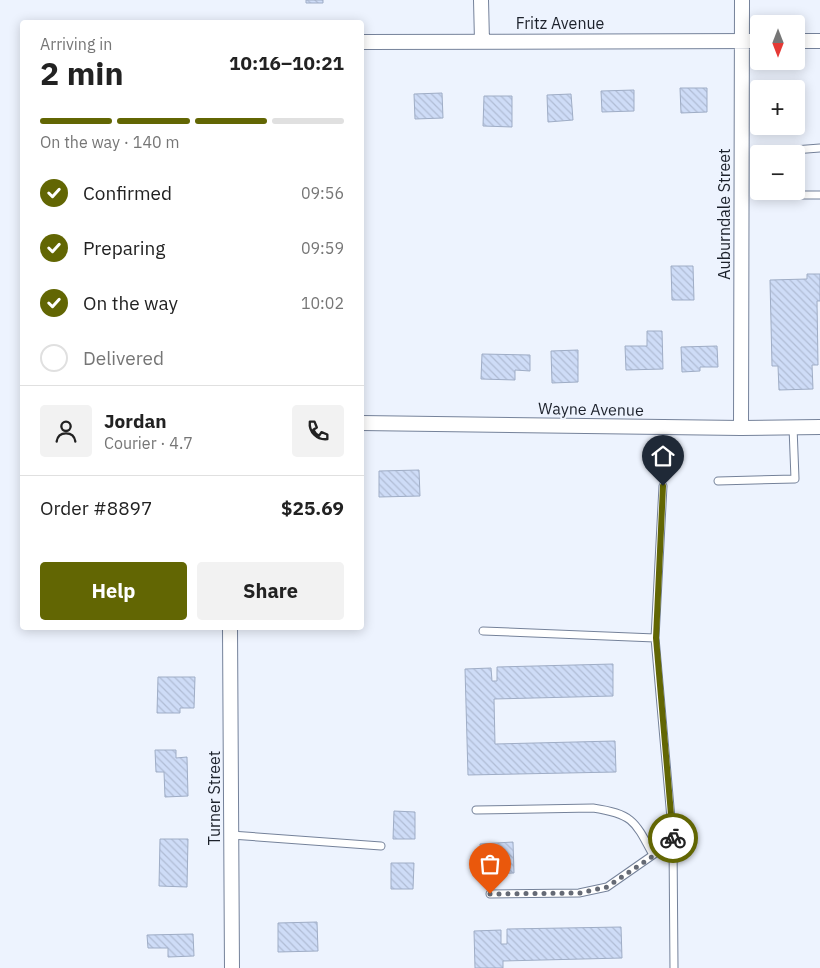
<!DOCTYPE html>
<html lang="en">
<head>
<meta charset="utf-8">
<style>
	:root { --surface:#fff; --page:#f2f2f2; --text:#222; --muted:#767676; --line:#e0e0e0; --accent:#626603 }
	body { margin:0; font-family:"IBM Plex Sans",sans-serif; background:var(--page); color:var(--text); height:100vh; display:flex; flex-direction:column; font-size:19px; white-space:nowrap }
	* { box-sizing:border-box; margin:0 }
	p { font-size:16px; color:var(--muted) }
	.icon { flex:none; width:28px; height:28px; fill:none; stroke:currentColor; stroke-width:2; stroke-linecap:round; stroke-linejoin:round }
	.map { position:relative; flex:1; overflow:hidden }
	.side { position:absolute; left:20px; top:20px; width:344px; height:610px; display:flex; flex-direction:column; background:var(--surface); border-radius:5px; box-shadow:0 2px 12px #0003 }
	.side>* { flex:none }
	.needle { width:32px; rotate:180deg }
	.buttons { position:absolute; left:750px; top:15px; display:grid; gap:10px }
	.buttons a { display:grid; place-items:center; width:55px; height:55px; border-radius:5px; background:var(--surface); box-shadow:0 2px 12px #0003; font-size:25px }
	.pin { position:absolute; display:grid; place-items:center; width:42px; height:42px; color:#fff; margin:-51px -21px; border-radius:50% 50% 50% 0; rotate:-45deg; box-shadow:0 0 5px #0007 }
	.pin .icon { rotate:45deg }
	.courier { position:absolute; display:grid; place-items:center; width:50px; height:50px; margin:-25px; border:4px solid #626603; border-radius:50%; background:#fff; color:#222; box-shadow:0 1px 6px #0007 }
	.summary em { font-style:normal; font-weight:700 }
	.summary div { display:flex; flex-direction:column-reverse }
	.summary { display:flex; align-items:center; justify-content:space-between; height:85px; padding:0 20px }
	h1 { font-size:32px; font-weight:700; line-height:38px }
	.bar { display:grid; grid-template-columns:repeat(4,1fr); gap:8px 5px; align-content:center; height:60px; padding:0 20px }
	.bar i { height:6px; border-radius:4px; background:var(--line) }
	.bar .selected { background:var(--accent) }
	.bar p { grid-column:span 4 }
	.line { display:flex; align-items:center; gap:12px; padding:0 20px; border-top:1px solid var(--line) }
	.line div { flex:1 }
	.round { display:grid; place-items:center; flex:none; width:52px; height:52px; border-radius:5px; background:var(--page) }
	ol { padding:0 20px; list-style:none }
	li { display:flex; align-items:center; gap:15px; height:55px }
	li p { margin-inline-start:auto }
	li .icon { padding:5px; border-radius:50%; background:var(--accent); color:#fff; stroke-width:4 }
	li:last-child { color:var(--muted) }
	li i { width:28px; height:28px; border:2px solid var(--line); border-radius:50% }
	.button { display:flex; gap:10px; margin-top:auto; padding:10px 20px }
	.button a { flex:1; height:58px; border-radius:5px; background:var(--accent); color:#fff; font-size:20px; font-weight:700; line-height:58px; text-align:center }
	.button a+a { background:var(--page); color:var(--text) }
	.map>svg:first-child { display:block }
	.building { fill:url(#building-back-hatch); stroke:#9fadc6 }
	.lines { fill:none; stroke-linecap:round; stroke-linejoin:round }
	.service-casing { stroke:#75829a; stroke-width:9 }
	.minor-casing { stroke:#75829a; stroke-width:16 }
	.service { stroke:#fff; stroke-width:7 }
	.minor { stroke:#fff; stroke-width:14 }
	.done { stroke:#656a75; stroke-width:5; stroke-dasharray:0 9 }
	.route { stroke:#626603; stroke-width:6 }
	.labels { text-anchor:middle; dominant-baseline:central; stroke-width:4; stroke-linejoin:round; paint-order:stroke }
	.street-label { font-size:16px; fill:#1c212b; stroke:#edf3fe }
</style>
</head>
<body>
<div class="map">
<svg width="820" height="968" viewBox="0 0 820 968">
	<defs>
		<pattern id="building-back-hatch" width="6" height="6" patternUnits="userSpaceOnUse" patternTransform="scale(1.25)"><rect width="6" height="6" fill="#cedcf7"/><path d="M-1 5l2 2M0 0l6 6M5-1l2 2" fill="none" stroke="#b0bcd4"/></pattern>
	</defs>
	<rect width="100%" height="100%" fill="#edf3fe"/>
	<!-- building -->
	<path class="building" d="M306,0H323V3H306Z
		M680,88H707V112L681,113Z
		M634,90V111L602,112L601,91Z
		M442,93L443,118L415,119L414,94Z
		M571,94L573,120L548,122L547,95Z
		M484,96H512V127L483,126Z
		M671,266H693L694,300H672Z
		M807,274H820V301H817L818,365H812L813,389L779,390L778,366H772L770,280L807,279Z
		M647,331H662L663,369L626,370L625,346H647Z
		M717,346L718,367H700V371L682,372L681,347Z
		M578,350V382L552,383L551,351Z
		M482,354L530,355V371L515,370V380L481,379Z
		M419,470L420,496L379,497V471Z
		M613,664V696L494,699L495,744L615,741L616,772L468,775L465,669L491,668L492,681H497V667Z
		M158,677H195L194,708H180V713H157Z
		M155,750H176V758L187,757L188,796L165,797L164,772H156Z
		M394,811L415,812V839H393Z
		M160,839H188L187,887L159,886Z
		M513,842L514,873L482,874L480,844Z
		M391,863H414L413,889H391Z
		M317,922L318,951L278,952V923Z
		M621,927L622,958L503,961V968H475L474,931L501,930V944H507V929Z
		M193,934L194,956L168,957V948H148L147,935Z"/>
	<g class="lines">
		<!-- service casing -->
		<g class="service-casing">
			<path id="service" d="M794,154V150L820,148
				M795,191L800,195H820
				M718,481L795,479L793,427
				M663,486L655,638L673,841L674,968
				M483,631L655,638
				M476,810L593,808C633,814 635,821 653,855
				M231,835L381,846
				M490,894L579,893L607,887L673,841"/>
		</g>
		<!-- minor casing -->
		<g class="minor-casing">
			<path id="minor" d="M481,0L482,41
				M796,41H820
				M361,42L759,41
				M361,423L741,428L820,427
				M741,428L742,0
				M230,628L232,968"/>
		</g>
		<!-- service -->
		<use href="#service" class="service"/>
		<!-- minor -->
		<use href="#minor" class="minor"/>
	</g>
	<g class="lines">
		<!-- done -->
		<path class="done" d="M490,894L580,893L607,887L674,842L673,838"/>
		<!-- route -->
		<path class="route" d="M663,486L656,638L673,838"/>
	</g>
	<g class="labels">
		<!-- street labels -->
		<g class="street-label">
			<text x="560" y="23">Fritz Avenue</text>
			<text transform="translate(724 214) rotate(-90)">Auburndale Street</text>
			<text transform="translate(591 409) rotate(1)">Wayne Avenue</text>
			<text transform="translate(214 798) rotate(-90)">Turner Street</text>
		</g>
	</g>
</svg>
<div class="buttons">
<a><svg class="needle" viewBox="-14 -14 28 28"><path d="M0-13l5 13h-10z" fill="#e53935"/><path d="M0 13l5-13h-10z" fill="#767676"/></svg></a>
<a>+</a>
<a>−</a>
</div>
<div class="pin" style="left:490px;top:894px;background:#ea580c"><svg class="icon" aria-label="bag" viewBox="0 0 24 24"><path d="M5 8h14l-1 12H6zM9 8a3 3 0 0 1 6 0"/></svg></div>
<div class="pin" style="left:663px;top:486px;background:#1f2937"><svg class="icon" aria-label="home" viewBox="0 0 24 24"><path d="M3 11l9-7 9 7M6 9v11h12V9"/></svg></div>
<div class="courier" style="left:673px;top:838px"><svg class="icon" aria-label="bike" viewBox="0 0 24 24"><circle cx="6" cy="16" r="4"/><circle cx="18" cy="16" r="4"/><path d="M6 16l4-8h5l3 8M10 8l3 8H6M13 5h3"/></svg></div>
<section class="side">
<div class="summary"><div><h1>2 min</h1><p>Arriving in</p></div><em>10:16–10:21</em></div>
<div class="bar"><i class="selected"></i><i class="selected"></i><i class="selected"></i><i></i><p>On the way · 140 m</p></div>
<ol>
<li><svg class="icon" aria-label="check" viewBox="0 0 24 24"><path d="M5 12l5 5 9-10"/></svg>Confirmed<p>09:56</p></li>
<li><svg class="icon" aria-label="check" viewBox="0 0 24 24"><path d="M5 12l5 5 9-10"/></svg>Preparing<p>09:59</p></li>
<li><svg class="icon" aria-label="check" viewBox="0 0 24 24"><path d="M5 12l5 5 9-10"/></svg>On the way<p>10:02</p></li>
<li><i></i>Delivered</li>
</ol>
<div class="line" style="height:90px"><a class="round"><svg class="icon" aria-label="person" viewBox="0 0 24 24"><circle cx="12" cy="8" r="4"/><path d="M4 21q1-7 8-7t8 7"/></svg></a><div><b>Jordan</b><p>Courier · 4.7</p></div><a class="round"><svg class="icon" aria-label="phone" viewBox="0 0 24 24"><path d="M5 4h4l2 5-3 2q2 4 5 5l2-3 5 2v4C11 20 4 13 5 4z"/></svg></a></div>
<div class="line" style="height:65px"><div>Order #8897</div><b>$25.69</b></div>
<div class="button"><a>Help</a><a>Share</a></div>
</section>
</div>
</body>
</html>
